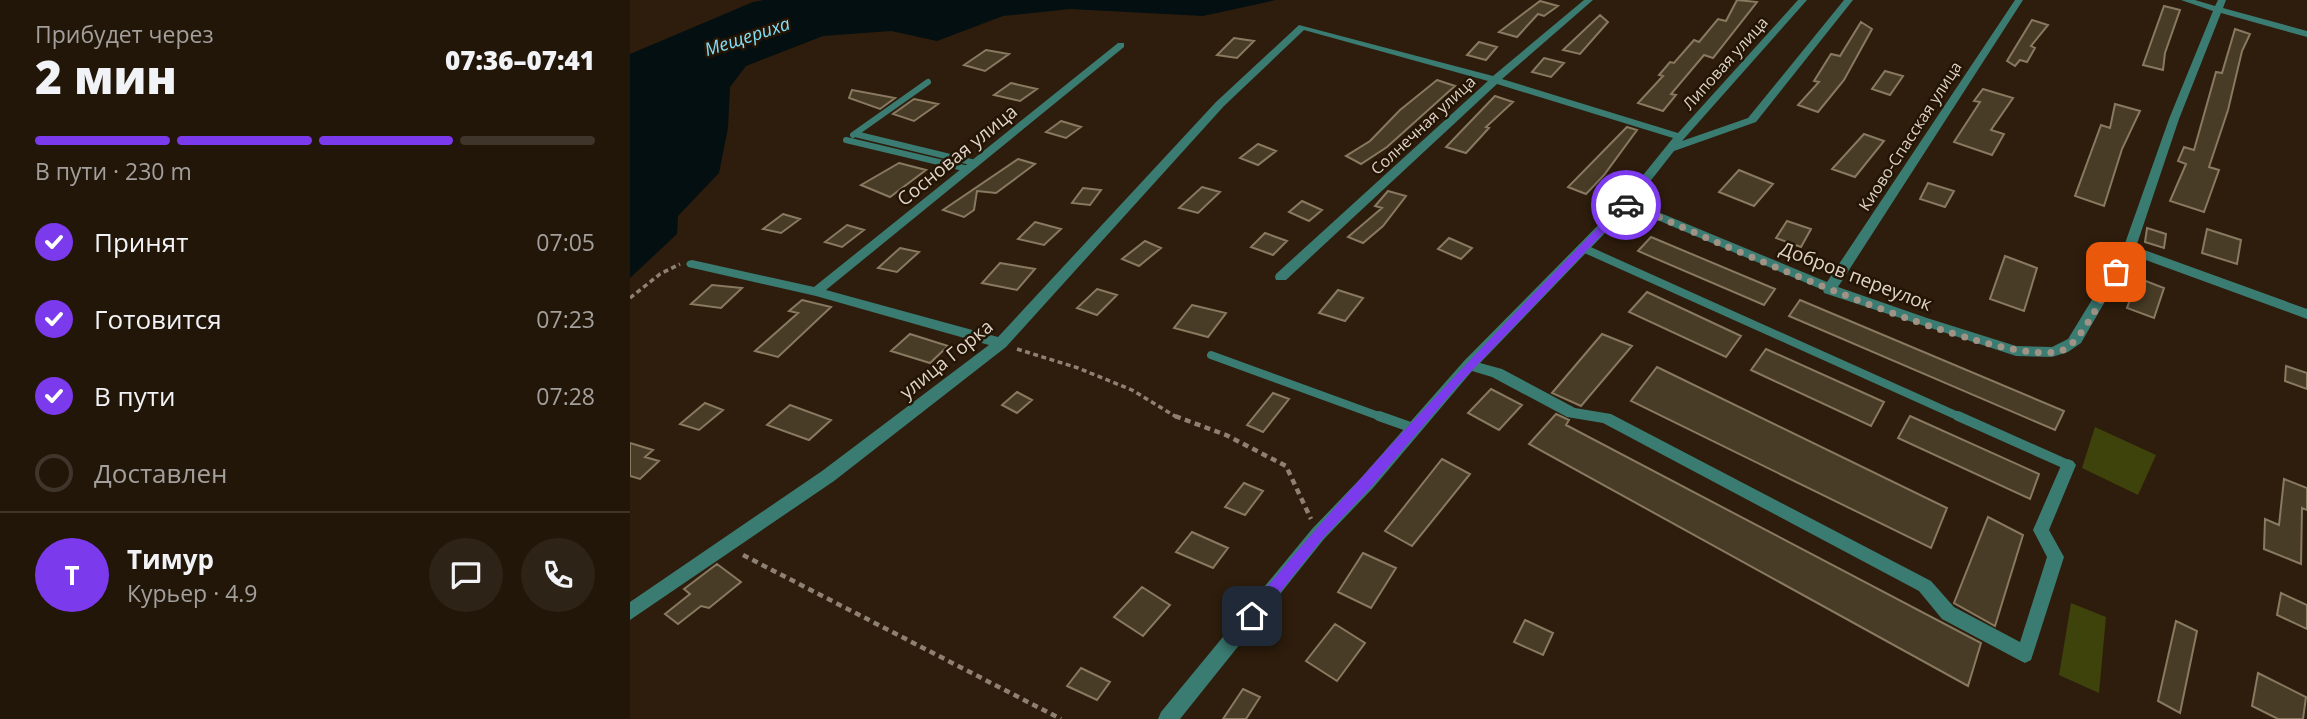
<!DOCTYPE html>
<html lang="ru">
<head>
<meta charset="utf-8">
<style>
	:root { --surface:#221609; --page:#2e2317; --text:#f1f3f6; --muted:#a29f9c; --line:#3f352a; --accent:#7c3aed }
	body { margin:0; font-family:"Open Sans",sans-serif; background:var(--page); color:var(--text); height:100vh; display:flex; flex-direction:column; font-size:26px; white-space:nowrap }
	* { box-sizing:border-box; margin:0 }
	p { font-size:23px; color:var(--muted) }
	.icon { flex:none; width:38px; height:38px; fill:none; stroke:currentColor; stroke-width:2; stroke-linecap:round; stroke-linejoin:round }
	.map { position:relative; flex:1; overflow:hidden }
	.panel { display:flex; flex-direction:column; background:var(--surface); width:630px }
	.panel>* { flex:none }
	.pin { position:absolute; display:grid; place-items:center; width:60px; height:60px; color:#fff; margin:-30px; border-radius:14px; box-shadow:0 4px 10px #0006 }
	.courier { position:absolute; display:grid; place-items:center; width:70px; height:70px; margin:-35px; border:5px solid #7c3aed; border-radius:50%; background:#fff; color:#222; box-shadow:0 2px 9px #0007 }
	.overview em { font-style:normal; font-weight:800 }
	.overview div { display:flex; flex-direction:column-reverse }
	.overview { display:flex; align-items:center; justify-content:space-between; height:119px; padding:0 35px }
	h1 { font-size:46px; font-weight:800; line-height:52px }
	.bar { display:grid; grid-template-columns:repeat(4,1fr); gap:10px 7px; align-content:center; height:84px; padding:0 35px }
	.bar i { height:9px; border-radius:5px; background:var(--line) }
	.bar .active { background:var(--accent) }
	.bar p { grid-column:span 4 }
	.line { display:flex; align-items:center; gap:18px; padding:0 35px; border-top:2px solid var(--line) }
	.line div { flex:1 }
	.round { display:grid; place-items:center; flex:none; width:74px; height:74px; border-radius:37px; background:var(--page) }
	ol { padding:0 35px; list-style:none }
	li { display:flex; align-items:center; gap:21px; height:77px }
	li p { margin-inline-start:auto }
	li .icon { padding:7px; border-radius:50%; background:var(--accent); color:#fff; stroke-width:4 }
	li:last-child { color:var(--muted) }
	li i { width:38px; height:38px; border:4px solid var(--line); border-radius:50% }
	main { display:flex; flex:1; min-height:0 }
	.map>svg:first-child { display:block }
	.green { fill:#3e420b }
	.water { fill:#040f12 }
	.building { fill:#493c26; stroke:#887961; stroke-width:2 }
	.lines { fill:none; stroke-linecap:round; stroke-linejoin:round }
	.path-far1 { stroke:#8e8072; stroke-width:3.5; stroke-dasharray:5 3.5; stroke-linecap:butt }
	.path { stroke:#8e8072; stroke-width:4.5; stroke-dasharray:6 4.5; stroke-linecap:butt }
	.service-far2 { stroke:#3a7b72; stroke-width:6 }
	.service-far1 { stroke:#3a7b72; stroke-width:8 }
	.service { stroke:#3a7b72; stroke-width:10 }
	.minor { fill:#3a7b72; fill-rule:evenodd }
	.route { fill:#7c3aed }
	.done { stroke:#a09386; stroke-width:7; stroke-dasharray:0 12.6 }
	.labels { text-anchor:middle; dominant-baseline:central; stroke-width:5; stroke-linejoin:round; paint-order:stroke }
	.far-street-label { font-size:16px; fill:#ded3c8; stroke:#241404 }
	.far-water-label { font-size:18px; font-style:italic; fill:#80e0fb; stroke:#241404 }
	.street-label { font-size:19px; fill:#ded3c8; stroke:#241404 }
</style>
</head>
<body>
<main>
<section class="panel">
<div class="overview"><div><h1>2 мин</h1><p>Прибудет через</p></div><em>07:36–07:41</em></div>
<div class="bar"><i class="active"></i><i class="active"></i><i class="active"></i><i></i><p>В пути · 230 m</p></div>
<ol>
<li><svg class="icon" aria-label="check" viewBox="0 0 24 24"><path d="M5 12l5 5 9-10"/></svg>Принят<p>07:05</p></li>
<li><svg class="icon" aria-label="check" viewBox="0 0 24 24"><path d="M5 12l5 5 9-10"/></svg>Готовится<p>07:23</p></li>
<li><svg class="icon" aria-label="check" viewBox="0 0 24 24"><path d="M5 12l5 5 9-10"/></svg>В пути<p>07:28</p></li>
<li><i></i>Доставлен</li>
</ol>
<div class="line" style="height:126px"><b class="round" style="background:var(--accent);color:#fff">Т</b><div><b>Тимур</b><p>Курьер · 4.9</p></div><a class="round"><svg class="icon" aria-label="chat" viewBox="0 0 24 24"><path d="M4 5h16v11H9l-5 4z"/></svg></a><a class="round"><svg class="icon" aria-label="phone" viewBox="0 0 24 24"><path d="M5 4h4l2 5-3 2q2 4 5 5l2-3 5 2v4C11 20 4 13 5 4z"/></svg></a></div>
</section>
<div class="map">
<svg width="1677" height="719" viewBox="0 0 1677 719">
	<rect width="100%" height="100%" fill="#2e1d0c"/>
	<!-- green -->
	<path class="green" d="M1465,427L1526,455L1508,495L1452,468Z
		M1441,603L1476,617L1469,693L1429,675Z"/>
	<!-- water -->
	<path class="water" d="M134,0H646L573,16L440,9L373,16L307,41L261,31L193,36L116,66L100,87L98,128L89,173L48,216L47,234L0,278V54L123,2Z"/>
	<!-- building -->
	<path class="building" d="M1107,0L1127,2L1083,58L1074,55L1041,94L1046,95L1033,111L1008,103L1033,76L1029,75L1040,62L1044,63L1064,40L1069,42L1088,19L1096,21Z
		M910,1L928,6L914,16L908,14L887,37L869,32Z
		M1534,6L1550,10L1535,53L1533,70L1513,65Z
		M970,15L978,22L950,54L933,50Z
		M1402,20L1418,25L1401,46L1405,48L1397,62L1390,60L1385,66L1377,61Z
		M1231,22L1242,29L1214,80L1188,112L1168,105L1189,82L1184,81L1201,54L1210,56Z
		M1605,29L1620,34L1612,51L1598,110L1579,167L1589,170L1574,212L1540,201L1556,164L1548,161L1554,147L1564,150L1586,72L1592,73Z
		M604,38L624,41L607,58L587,55Z
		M849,42L867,47L856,60L837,55Z
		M356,50L379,54L355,71L334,65Z
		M914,58L934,63L921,77L902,72Z
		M1255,71L1273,76L1260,95L1242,89Z
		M807,80L825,86L757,147L731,164L716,156L740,141L770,110Z
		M381,83L407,89L390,101L364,95Z
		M1353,89L1383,98L1361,130L1374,134L1362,155L1324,142L1350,102L1344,101Z
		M222,90L265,98L250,109L219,98Z
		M865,96L883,102L856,127L859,128L836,153L816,147Z
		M284,99L308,104L284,121L263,114Z
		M1485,104L1510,111L1492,149L1474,206L1445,196L1471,125L1480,128Z
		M431,121L451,127L436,138L416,132Z
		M997,127L1007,130L974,175L956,194L938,187Z
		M1234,134L1254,141L1225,177L1202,169Z
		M628,144L646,151L628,165L610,158Z
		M388,159L405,164L366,193L347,191L344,210L334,217L313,210Z
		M269,163L296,170L260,197L231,185Z
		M1109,170L1143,184L1124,206L1089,192Z
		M1298,183L1324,191L1315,207L1290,199Z
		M572,187L590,192L568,213L549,208Z
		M453,188L471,190L460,205L442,203Z
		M758,191L776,196L753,226L733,243L718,237L752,208L745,206Z
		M672,201L692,210L679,221L659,212Z
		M153,214L170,219L151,233L133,229Z
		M1157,221L1181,229L1171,247L1146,238Z
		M405,222L431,229L414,245L388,239Z
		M217,225L234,230L212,247L195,242Z
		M1517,228L1536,234L1534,248L1515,242Z
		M1577,229L1611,240L1607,264L1572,253Z
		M635,233L657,241L643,255L621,247Z
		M1021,237L1145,289L1134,305L1008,251Z
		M819,238L842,248L831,259L808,249Z
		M515,241L531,248L509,266L492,259Z
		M270,248L289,252L267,272L248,268Z
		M1375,256L1407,268L1394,311L1360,299Z
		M370,263L405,269L387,290L352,283Z
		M1508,278L1534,288L1524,318L1497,308Z
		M82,285L112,288L91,308L61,304Z
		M467,289L487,295L467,315L447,308Z
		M708,290L733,298L715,321L689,313Z
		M1017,292L1111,336L1096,357L999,312Z
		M172,300L201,307L148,357L125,351L168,313L159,311Z
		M1170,300L1434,411L1425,430L1159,316Z
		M562,305L596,313L578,337L544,328Z
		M280,334L318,346L300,363L261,351Z
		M972,334L1002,346L951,406L922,393Z
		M1136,349L1254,402L1241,426L1121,370Z
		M1656,366L1677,373V389L1655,381Z
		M1027,367L1317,508L1301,548L1001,401Z
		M861,389L892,405L869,430L838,413Z
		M387,392L402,400L387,413L372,405Z
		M643,393L659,399L633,432L617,425Z
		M75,403L93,410L69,430L50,424Z
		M160,405L201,420L179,440L137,425Z
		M926,414L939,420L936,425L1351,643L1338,686L899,444Z
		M1280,416L1409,474L1400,499L1268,438Z
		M0,443L23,450L15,457L29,461L10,479L0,476Z
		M812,459L840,474L782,546L755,531Z
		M1654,479L1677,488V510L1672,508L1671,564L1634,549L1635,519L1649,525Z
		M614,483L633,491L615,515L595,507Z
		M1358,517L1393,535L1365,626L1324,603Z
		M562,532L598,548L583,568L546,552Z
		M733,553L766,568L741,608L708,592Z
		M87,564L111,582L79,608L71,606L48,624L35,614L60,594L54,589Z
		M512,587L540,605L513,636L484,617Z
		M1651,593L1677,605V629L1647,615Z
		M895,620L923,633L913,655L884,642Z
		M1546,621L1567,631L1550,713L1528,701Z
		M705,624L735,643L707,681L676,661Z
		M451,668L480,682L467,700L437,686Z
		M1628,673L1676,697L1673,719H1648L1622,706Z
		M613,689L630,697L616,719H593Z"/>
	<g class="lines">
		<!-- path-far1 -->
		<path class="path-far1" d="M0,298L30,274L50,264
			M387,349L448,368L502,390L548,418"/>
		<!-- path -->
		<path class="path" d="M545,416L596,435L656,466L681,519
			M113,555L431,719"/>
		<!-- service-far2 -->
		<path class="service-far2" d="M225,134L345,163
			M223,135L298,82
			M216,140L338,169"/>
		<!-- service-far1 -->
		<path class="service-far1" d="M953,248L1332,418
			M581,355L754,418"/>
		<!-- service -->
		<path class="service" d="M749,416L783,428
			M1328,416L1438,465"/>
		<!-- minor -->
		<path class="minor" d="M954,0H963L872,79L1048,133L1168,0H1177L1052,141L1118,118L1214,0H1223L1126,122L1044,151L1004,202L1197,282L1385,0H1393L1208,287L1297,318L1386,346L1422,347L1438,339L1493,249L1539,119L1583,11L1551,0H1565L1585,6L1588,0H1596L1593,8L1677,31V37L1591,13L1549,119L1506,247L1677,309V319L1502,255L1451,343L1438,352L1422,357L1386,356L1194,293L1193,290L999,208L850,363L872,369L945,408L981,414L1301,581L1324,607L1390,642L1417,557L1403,530L1433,461L1438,459L1443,461L1446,465L1419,530L1434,557L1401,660L1395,663L1389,660L1312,619L1289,591L973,423L937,417L862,377L842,371L743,488L694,539L550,719H528L531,712L682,529L731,478L834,361L993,200L1043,138L867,84L656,280H646L645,277L646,274L858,81L674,30L594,106L376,347L204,481L0,620V602L192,471L359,345L186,296L58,267L56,264L58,261L62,260L184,287L488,43H494V47L196,290L368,337L586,102L669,25L863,76Z"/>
	</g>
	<!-- route -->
	<path class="route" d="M992,203L1000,205L829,384L741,487L693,538L627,621H617V611C734,468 863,335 992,203Z"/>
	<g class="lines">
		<!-- done -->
		<path class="done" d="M996,205L997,203C1067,233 1374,374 1433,350C1452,342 1475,291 1486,272"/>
	</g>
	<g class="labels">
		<!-- far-street labels -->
		<g class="far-street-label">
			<text transform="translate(1095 63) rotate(-48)">Липовая улица</text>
			<text transform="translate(793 125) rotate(-43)">Солнечная улица</text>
			<text transform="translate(1280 136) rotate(-57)">Киово-Спасская улица</text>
		</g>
		<!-- far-water labels -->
		<g class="far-water-label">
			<text transform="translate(117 36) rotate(-18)">Мещериха</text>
		</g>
		<!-- street labels -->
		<g class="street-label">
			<text transform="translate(327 155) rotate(-39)">Сосновая улица</text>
			<text transform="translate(1226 276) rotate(21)">Добров переулок</text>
			<text transform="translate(316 359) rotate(-39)">улица Горка</text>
		</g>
	</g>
</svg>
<div class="pin" style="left:1486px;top:272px;background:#ea580c"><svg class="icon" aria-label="bag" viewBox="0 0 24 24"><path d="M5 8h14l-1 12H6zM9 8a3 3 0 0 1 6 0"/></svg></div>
<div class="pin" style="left:622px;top:616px;background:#1f2937"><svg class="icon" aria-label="home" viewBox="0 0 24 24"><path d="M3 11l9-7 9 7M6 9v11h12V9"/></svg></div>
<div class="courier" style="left:996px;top:205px"><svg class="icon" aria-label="car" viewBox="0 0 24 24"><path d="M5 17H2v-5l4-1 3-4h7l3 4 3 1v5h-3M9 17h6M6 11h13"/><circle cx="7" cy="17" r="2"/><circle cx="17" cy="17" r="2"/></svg></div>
</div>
</main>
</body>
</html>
